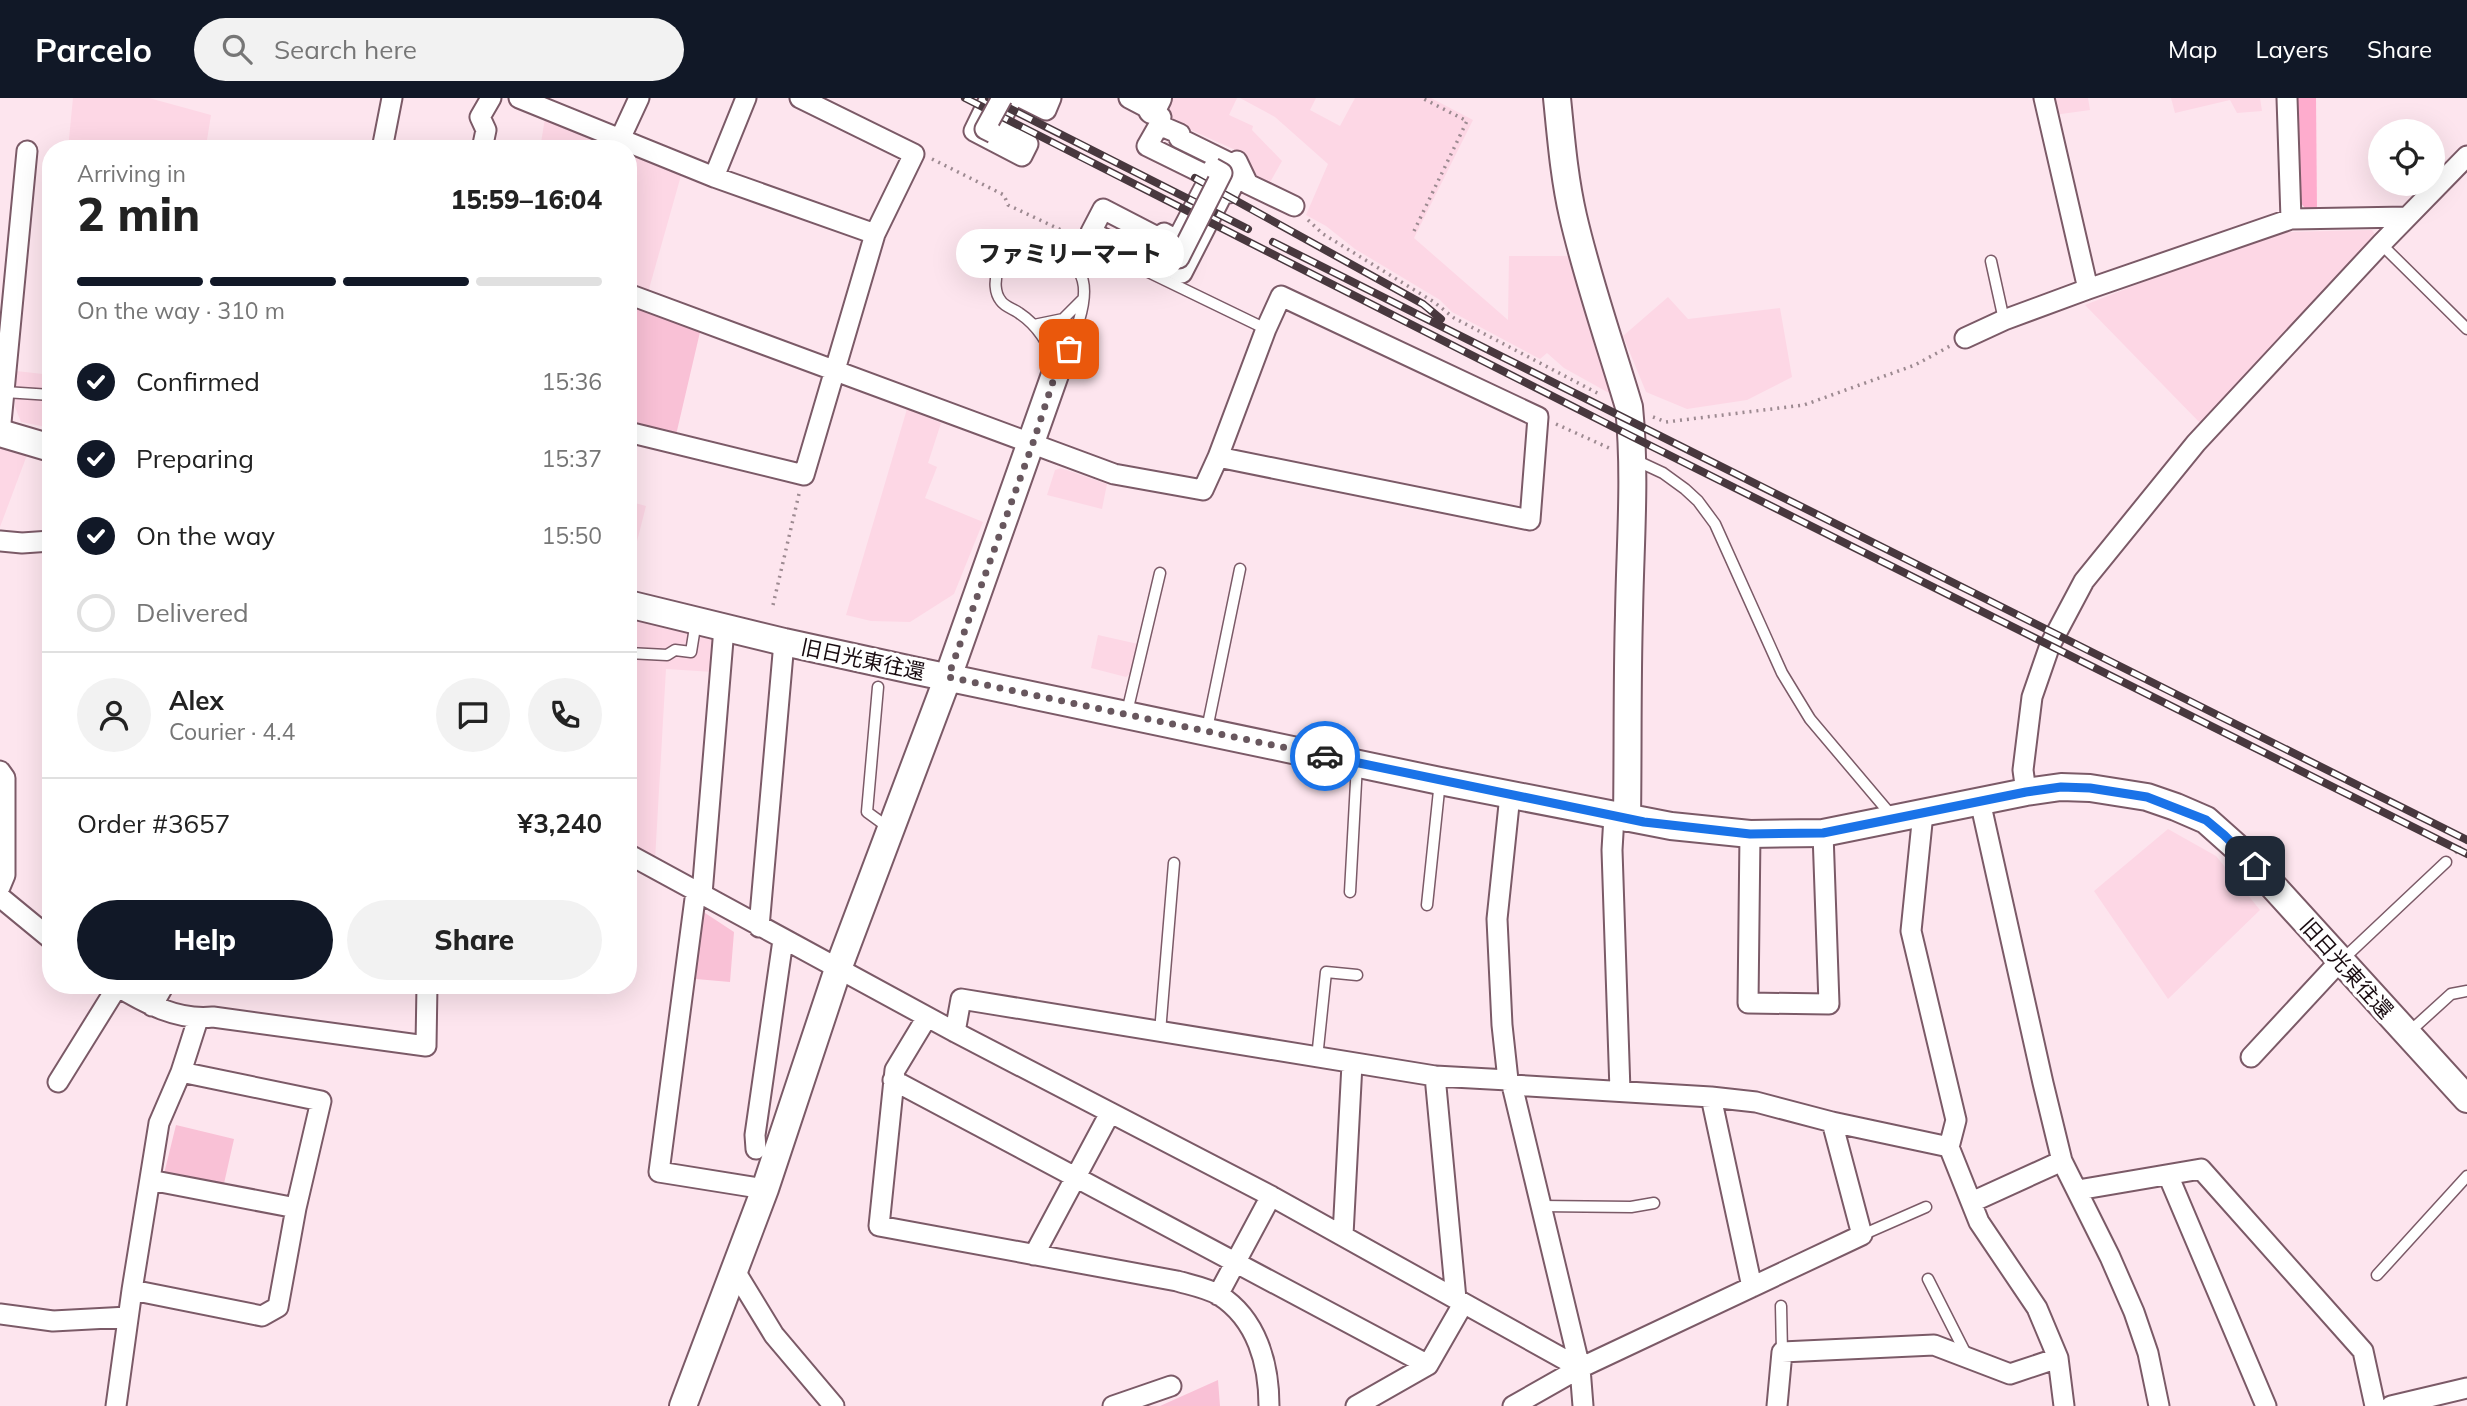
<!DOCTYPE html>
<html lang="en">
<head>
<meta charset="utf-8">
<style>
	:root { --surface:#fff; --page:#f2f2f2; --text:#222; --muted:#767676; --line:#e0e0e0; --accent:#111827 }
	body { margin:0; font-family:Mulish,"Noto Sans JP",sans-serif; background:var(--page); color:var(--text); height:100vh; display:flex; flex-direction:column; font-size:26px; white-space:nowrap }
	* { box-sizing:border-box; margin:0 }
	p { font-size:23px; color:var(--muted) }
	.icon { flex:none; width:38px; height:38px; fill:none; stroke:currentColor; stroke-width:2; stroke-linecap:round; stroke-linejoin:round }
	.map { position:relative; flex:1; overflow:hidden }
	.side { position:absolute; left:42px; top:42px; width:595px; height:854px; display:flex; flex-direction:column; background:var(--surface); border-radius:28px; box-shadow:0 7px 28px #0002 }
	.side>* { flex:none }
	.fabs { position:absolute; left:2368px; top:21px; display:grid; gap:14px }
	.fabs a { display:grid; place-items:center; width:77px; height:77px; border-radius:50%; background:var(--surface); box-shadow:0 7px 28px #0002; font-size:35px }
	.pin { position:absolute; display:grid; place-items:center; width:60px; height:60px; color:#fff; margin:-30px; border-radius:14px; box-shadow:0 4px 10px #0006 }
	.courier { position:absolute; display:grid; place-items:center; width:70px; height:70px; margin:-35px; border:5px solid #1a73e8; border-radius:50%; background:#fff; color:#222; box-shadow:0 2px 9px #0007 }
	.bubble { position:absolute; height:49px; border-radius:24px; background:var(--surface); box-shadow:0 7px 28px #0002; font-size:23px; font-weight:800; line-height:49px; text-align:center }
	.headline em { font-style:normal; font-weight:800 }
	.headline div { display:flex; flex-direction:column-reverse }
	.headline { display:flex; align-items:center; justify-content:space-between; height:119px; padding:0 35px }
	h1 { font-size:46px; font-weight:800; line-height:52px }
	.bar { display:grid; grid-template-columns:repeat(4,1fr); gap:10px 7px; align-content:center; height:84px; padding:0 35px }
	.bar i { height:9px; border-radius:5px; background:var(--line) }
	.bar .selected { background:var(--accent) }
	.bar p { grid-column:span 4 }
	.line { display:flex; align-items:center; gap:18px; padding:0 35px; border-top:2px solid var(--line) }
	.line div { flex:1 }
	.round { display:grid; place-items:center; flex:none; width:74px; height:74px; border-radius:37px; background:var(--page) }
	ol { padding:0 35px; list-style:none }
	li { display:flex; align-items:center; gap:21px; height:77px }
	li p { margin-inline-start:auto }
	li .icon { padding:7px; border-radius:50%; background:var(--accent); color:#fff; stroke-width:4 }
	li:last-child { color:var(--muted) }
	li i { width:38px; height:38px; border:4px solid var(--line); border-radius:50% }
	.primary-button { display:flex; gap:14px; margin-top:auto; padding:14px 35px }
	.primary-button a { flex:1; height:80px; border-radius:42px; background:var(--accent); color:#fff; font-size:28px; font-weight:800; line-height:80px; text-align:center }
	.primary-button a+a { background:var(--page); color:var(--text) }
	header { display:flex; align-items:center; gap:42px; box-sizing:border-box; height:98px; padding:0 35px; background:var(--accent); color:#fff }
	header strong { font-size:33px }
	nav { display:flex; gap:38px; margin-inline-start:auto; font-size:24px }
	.search { width:490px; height:63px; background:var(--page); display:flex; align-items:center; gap:18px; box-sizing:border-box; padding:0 24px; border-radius:38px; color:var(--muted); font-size:26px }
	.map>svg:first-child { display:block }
	.built { fill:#fdd7e5 }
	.green { fill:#f9c1d6 }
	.water { fill:#feaccd }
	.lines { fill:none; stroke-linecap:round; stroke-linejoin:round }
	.lane-casing { stroke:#7b5a67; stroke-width:13 }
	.street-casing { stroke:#7b5a67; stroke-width:23 }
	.secondary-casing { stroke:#7b5a67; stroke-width:30 }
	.path { stroke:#9d8a91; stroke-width:3.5; stroke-dasharray:2 5; stroke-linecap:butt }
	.lane { stroke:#fff; stroke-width:10 }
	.street { stroke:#fff; stroke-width:19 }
	.secondary { stroke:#fff; stroke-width:26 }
	.rail-casing { stroke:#48383e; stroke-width:8 }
	.rail { stroke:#fff; stroke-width:5; stroke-dasharray:16; stroke-linecap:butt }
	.street-bridge-casing { stroke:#7b5a67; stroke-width:23; stroke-linecap:butt }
	.street-bridge { stroke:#fff; stroke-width:19 }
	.done { stroke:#68575e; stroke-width:7; stroke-dasharray:0 12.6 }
	.route { stroke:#1a73e8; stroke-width:9 }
	.labels { text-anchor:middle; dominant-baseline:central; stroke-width:7; stroke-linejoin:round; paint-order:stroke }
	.street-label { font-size:21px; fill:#180b10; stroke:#fff }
</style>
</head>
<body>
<header>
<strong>Parcelo</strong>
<div class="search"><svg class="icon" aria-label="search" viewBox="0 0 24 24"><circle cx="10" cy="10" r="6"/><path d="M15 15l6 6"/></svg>Search here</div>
<nav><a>Map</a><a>Layers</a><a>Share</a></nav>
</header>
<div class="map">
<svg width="2467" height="1308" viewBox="0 0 2467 1308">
	<rect width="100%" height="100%" fill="#fde5ee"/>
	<!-- built -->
	<path class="built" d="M73,0H149L211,17L207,42L244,51H68Z
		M1171,0H1237L1229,17L1253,28L1252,32L1282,63L1269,86L1247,74L1242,55L1169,22L1165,12Z
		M1240,0H1316L1310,12L1340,28L1355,0H1431L1473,22L1414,140L1508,222L1509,158H1574L1618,300L1564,270L1547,255L1540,261L1452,214L1440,202L1355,151L1326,128L1306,117L1328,66L1275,19Z
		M2051,0H2088L2090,12L2054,17Z
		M2171,0H2260L2262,13L2237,15L2230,2L2175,15Z
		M545,20L623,51H540Z
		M628,53L682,74L647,198L628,191Z
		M2372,132L2379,143L2203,328L2085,207L2250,142L2284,134Z
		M1668,199L1688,221L1780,210L1792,279L1747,302L1687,311L1646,294L1623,238Z
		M51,204V330L21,324L15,309L16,273L43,276Z
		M907,311L941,325L928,365L937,369L925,400L983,424L954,496L910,524L871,523L846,517Z
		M0,348L27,357L0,429Z
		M1061,370L1107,386L1102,411L1047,397L1055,372Z
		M628,403L646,408L632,463L628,462Z
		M628,515L711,536L716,541L713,574L666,571L655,762L628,748Z
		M1098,537L1138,546L1133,574L1126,579L1091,570Z
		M2168,731L2216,758L2260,812L2168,901L2094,793Z"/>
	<!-- green -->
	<path class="green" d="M628,207L700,234L676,337L628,325Z
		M702,813L734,834L730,884L696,881Z
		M176,1027L234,1041L223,1090L164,1076Z
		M1218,1282L1220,1308H1160Z"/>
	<!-- water -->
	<path class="water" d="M2297,0H2316L2317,113H2307L2301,105Z"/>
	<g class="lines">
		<!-- lane casing -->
		<g class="lane-casing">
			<path id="lane" d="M2381,146L2467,231
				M1031,147C1046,154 1069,160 1079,174C1094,196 1071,250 1058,268C1048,247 1040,229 1019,215C1014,211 1005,209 1001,203C988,187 1000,153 1020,148C1024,147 1027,147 1031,147Z
				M1991,163L2004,222
				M1138,169L1266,231
				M1034,227L1063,221L1083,201
				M5,294L51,297
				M51,309V310
				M1633,361L1663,375L1685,391L1698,403L1715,426L1782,575L1810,621L1892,718
				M628,555L667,557L675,552L691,554L696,523
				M878,589L867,714L889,730
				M1127,614L1160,475
				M1207,631L1240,471
				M1350,794L1357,666
				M1427,807L1440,683
				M2342,862L2446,764
				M1160,934L1174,765
				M2407,936L2451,896L2467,893
				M1317,960L1326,874L1357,877
				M1540,1108L1631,1109L1654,1105
				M1862,1137L1926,1109
				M2377,1177L2467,1078
				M1928,1181L1967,1258
				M1781,1208L1782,1254"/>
		</g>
		<!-- street casing -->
		<g class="street-casing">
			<path id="street" d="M519,0L714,79L875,136L804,377L628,334
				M800,0L914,56L875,136
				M990,0L974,33L1022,58L1028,46L997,30L1012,0
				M1022,0L1046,12L1051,0
				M1129,0L1152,12L1161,19
				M2044,0L2088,191
				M2287,0L2291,121
				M1159,27L1180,36L1179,40L1236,68L1230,80L1235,83L1229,95L1224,93L1182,175L1122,144L1119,148L1091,134L1103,111L1161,141L1164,135L1177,142L1210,79L1147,48Z
				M620,41L639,0
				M382,51L392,0
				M482,51L486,32L480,19L491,0
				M1237,63L1248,86L1294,108
				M714,79L746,0
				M628,196L1114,376L1203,392L1218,359L1530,422L1538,319L1281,198L1266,231L1218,359
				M1965,240L2004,222L2088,191L2291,121L2407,119
				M0,335L27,53
				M0,443L22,445L51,443
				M0,673L5,680V777L0,789
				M2026,694L2023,672L2032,599L2050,547L2084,483L2196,345L2381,146L2467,58
				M1510,697L1497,821L1502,927L1508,982L1512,987L1580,1270L1583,1308
				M1980,703L2043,985L2062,1063L2110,1159L2134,1214L2148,1255L2159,1308
				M1923,715L1911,833L1956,1022L1949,1049
				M1614,718L1612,752L1620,993
				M1750,736L1748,905L1829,906L1823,735
				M628,756L955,934L1271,1098L1580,1270
				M696,793L659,1074L765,1091
				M702,796L724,530
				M0,799L51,841
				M759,829L784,544
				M115,887C144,905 178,923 213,919L426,948L427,887
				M152,908L164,887
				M927,919L895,972L879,1128L1177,1183C1191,1187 1207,1190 1219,1197C1257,1221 1269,1266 1269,1308
				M955,934L961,901L1435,978L1508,982
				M2251,959L2340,863
				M1435,978L1456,1201
				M893,982L1428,1267
				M58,984L117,889
				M1512,987L1711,999L1756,1004L1832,1024L1949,1049L1979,1124L2037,1210L2058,1260L2064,1308
				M1711,999L1752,1189
				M756,1051L755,1037L783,842
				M2168,1077L2266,1308
				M150,1082L296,1110
				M2078,1092L2201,1071L2363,1253L2375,1308
				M1972,1104L2062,1063
				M1343,1137L1352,966
				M1034,1157L1110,1015
				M735,1173L774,1237L834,1308
				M132,1192L262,1218L278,1209L296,1110L321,1003L181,974
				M1218,1197L1271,1098
				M0,1216L53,1223L128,1219
				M116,1308L132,1192L159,1025L181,974L198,921
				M1113,1308L1171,1288
				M1356,1308L1428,1267L1463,1206
				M1513,1308L1580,1270L1862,1137L1832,1024
				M1777,1308L1782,1254L1934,1247L2010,1276L2058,1260
				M2391,1308L2467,1290"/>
		</g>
		<!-- secondary casing -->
		<g class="secondary-casing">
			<path id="secondary" d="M1557,0C1561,39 1564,79 1573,118C1588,183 1610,245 1629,309C1636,378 1630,448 1629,517C1627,585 1628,653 1627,720
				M1152,12L1158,0
				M0,335L51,350
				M628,506L784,544L912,572L1440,683L1671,728L1750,736L1823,735L2026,694L2061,689L2090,690L2147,699L2176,709L2206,722L2243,755L2467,1001
				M683,1308L765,1091L838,871L948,579L1058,268"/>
		</g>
		<!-- path -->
		<path class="path" d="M932,61L1004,97L1008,107L1074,138
			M1308,122L1323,136L1434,204L1454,220L1601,297
			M1414,133L1467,23L1422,0
			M1653,319L1666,324L1804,307L1915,267L1950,248
			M1556,326L1609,350
			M773,507L799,396
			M2455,755L2467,743"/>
		<!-- lane -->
		<use href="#lane" class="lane"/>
		<!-- street -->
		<use href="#street" class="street"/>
		<!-- secondary -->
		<use href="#secondary" class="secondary"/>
		<!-- rail casing -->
		<g class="rail-casing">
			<path id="rail" d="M965,0L1631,338L2467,756
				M989,0L1248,131
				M1195,80L1423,206L1441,221
				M1273,144L2467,742"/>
		</g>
		<!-- rail -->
		<use href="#rail" class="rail"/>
		<!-- street-bridge casing -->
		<g class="street-bridge-casing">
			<path id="street-bridge" d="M993,35L985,31L1002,0
				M1171,157L1179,160L1222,75L1213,70"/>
		</g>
		<!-- street-bridge -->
		<use href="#street-bridge" class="street-bridge"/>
	</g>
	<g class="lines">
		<!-- done -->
		<path class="done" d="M1069,251L1058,268L1033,345L948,579L1325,658"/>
		<!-- route -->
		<path class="route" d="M1325,658L1644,724L1750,736L1823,735L2026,694L2061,689L2090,690L2147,699L2206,722L2224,737L2255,768"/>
	</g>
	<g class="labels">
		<!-- street labels -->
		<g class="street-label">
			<text transform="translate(863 561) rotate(12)">旧日光東往還</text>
			<text transform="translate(2347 870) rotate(48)">旧日光東往還</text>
		</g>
	</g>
</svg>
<div class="fabs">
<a><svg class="icon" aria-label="locate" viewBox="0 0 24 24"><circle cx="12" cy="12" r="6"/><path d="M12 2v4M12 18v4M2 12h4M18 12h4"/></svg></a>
</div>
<div class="pin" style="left:1069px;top:251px;background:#ea580c"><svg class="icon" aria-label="bag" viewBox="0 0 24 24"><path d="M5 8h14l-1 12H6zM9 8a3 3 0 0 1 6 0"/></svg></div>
<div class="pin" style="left:2255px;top:768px;background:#1f2937"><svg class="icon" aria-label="home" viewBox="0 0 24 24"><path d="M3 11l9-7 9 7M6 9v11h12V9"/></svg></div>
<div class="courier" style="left:1325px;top:658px"><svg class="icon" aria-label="car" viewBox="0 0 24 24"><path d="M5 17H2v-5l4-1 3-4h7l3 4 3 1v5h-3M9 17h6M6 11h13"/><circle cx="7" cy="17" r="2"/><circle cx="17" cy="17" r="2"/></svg></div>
<div class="bubble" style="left:956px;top:131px;width:228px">ファミリーマート</div>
<section class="side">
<div class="headline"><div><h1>2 min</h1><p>Arriving in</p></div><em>15:59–16:04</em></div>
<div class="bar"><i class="selected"></i><i class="selected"></i><i class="selected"></i><i></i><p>On the way · 310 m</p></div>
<ol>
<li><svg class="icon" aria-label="check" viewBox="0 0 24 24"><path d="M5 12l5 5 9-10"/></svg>Confirmed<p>15:36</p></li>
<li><svg class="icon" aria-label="check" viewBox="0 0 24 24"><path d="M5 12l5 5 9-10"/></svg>Preparing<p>15:37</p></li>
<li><svg class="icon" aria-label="check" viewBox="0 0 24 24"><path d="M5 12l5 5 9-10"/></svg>On the way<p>15:50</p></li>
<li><i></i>Delivered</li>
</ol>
<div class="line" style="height:126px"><a class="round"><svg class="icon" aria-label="person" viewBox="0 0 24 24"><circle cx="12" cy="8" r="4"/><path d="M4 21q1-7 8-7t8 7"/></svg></a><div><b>Alex</b><p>Courier · 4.4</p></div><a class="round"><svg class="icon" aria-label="chat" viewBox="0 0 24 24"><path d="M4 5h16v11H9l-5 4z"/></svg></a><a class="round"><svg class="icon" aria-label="phone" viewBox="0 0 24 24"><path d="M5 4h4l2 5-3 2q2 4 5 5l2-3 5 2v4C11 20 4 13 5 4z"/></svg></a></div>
<div class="line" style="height:91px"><div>Order #3657</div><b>¥3,240</b></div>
<div class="primary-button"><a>Help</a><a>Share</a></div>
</section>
</div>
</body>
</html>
